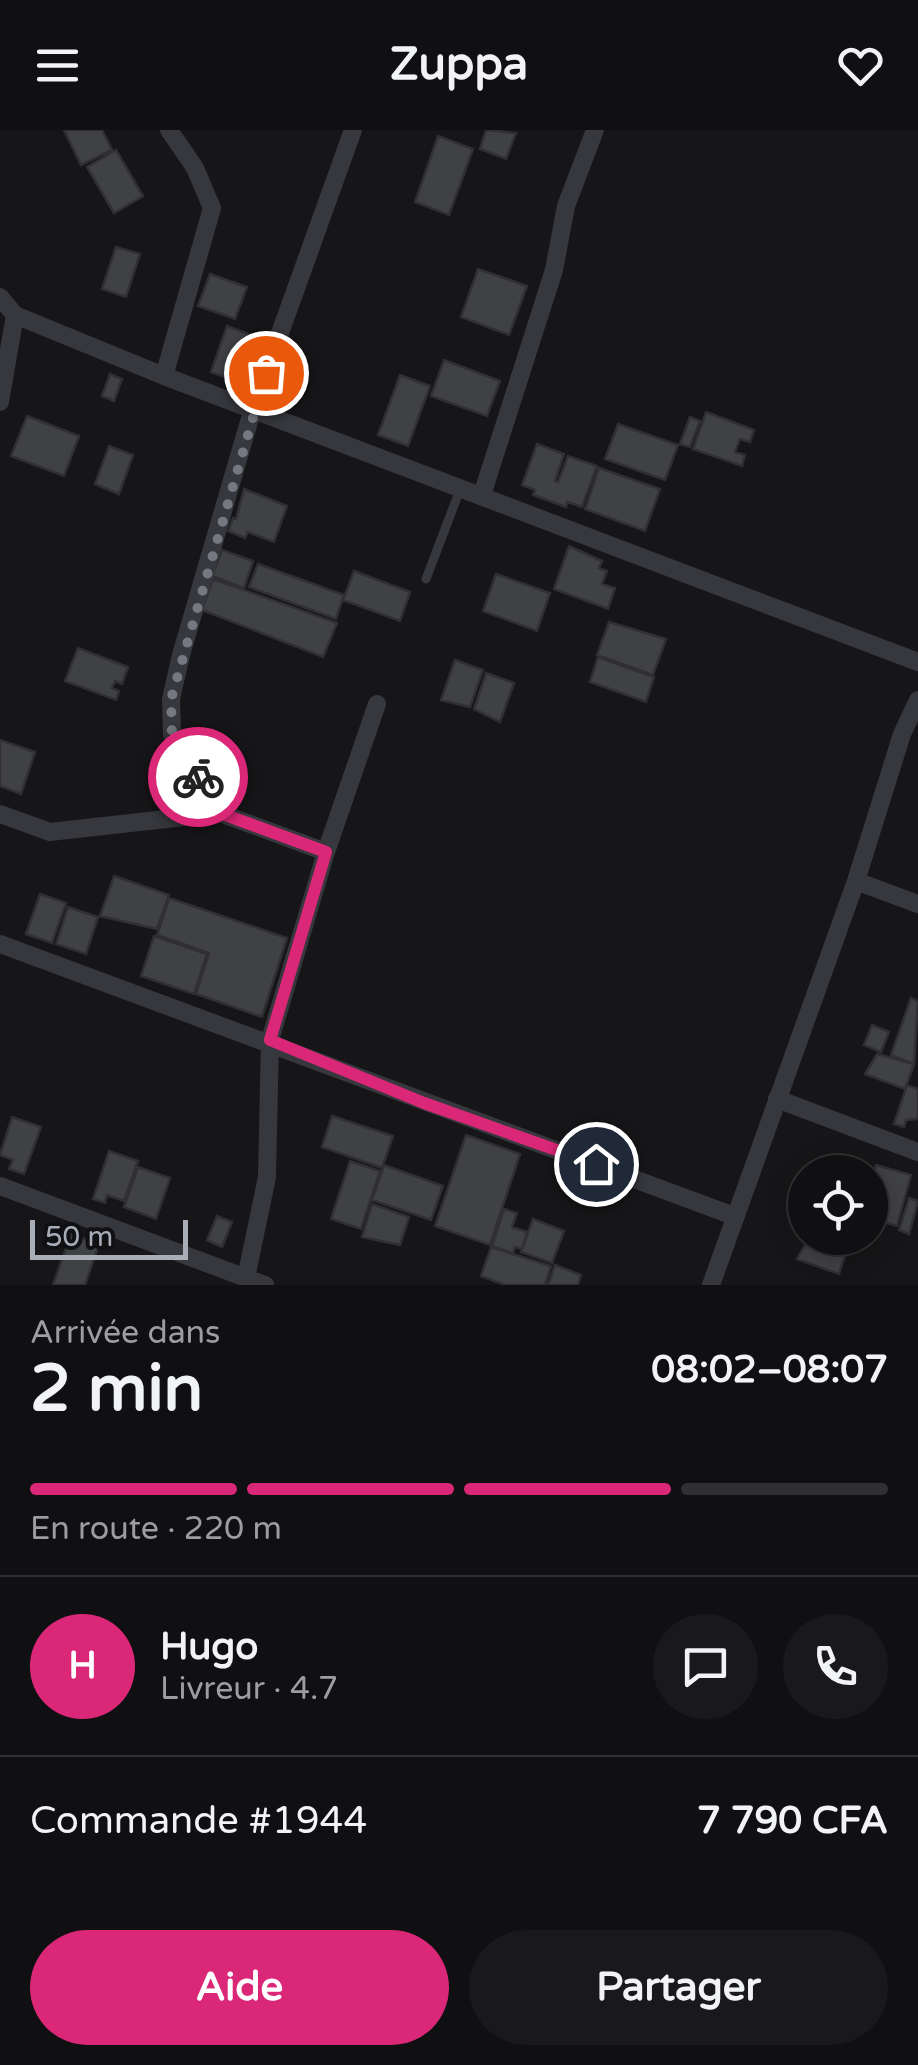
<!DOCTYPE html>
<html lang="fr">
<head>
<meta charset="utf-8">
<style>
	:root { --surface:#101012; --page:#19191b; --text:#f1f3f6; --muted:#9c9d9f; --line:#303032; --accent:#db2777 }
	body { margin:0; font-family:"Varela Round",sans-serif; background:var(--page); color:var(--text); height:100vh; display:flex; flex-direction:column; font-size:38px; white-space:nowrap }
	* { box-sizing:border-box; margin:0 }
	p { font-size:32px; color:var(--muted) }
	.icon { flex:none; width:55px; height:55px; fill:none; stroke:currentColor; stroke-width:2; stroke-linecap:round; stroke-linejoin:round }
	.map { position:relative; height:1155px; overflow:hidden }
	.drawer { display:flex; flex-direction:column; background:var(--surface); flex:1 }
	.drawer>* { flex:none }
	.tools { position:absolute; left:788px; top:1025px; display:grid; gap:20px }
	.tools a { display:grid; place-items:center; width:100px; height:100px; border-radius:50%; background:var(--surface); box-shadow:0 5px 25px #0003,0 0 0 2px var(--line); font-size:50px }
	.scale { position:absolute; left:30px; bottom:25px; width:158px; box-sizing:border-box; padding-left:10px; border:5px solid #a8adb8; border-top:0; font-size:28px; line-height:35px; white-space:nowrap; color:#a8adb8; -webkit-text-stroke:8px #111113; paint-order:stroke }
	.pin { position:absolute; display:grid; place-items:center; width:85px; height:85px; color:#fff; margin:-42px; border:5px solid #fff; border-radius:50%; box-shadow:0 2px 10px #0007 }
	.courier { position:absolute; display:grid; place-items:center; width:100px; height:100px; margin:-50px; border:8px solid #db2777; border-radius:50%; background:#fff; color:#222; box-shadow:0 2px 12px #0007 }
	.overview em { font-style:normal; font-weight:800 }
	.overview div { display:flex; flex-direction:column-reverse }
	.overview { display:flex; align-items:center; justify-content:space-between; height:170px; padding:0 30px }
	h1 { font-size:65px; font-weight:800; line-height:75px }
	.bar { display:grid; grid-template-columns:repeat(4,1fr); gap:15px 10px; align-content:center; height:120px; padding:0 30px }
	.bar i { height:12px; border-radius:8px; background:var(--line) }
	.bar .on { background:var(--accent) }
	.bar p { grid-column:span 4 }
	.line { display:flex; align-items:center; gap:25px; padding:0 30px; border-top:2px solid var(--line) }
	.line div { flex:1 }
	.round { display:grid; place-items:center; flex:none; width:105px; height:105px; border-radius:52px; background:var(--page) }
	.action { display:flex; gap:20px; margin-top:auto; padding:20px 30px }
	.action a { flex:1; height:115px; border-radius:60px; background:var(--accent); color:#fff; font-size:40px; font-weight:800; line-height:115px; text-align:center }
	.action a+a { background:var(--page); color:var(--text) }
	header { display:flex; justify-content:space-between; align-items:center; height:130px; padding:0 30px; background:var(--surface); font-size:45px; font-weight:800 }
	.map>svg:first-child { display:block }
	.building { fill:#404145; stroke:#303034; stroke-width:2.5 }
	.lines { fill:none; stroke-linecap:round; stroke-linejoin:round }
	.lane { stroke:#37383d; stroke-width:9 }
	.street { stroke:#37383d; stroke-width:18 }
	.done { stroke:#757880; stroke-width:10; stroke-dasharray:0 18 }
	.route { stroke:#db2777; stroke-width:12 }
</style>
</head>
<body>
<header><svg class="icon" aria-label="menu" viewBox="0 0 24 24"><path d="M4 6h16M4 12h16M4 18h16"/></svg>Zuppa<svg class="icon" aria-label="heart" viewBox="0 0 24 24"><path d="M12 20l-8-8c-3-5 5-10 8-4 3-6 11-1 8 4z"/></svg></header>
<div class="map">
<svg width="918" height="1155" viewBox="0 0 918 1155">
	<rect width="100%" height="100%" fill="#161618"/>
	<!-- building -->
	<path class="building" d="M64,0H102L112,20L81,35Z
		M486,0L516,3L506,29L480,19Z
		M438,6L473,19L449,85L415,72Z
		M116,20L143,66L114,83L87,37Z
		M116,117L140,124L126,167L102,159Z
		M478,139L527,156L509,205L461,187Z
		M210,144L247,157L235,189L198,176Z
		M227,196L254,206L237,252L211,242Z
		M444,230L500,251L487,286L431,266Z
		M110,244L122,249L114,271L102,266Z
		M400,245L430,256L408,316L378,305Z
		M706,282L754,300L750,312L740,309L735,322L745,325L742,336L693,319Z
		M27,286L79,306L64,346L11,326Z
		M690,287L700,291L690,317L680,314Z
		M618,294L678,315L665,350L605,329Z
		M537,314L564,324L555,351L558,352L568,326L597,336L582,377L567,372L566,377L533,365L535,360L522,355Z
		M109,316L133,325L119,364L95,354Z
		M599,338L660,359L645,401L585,379Z
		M244,359L287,376L274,412L248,402L245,408L228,401L233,388L236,389Z
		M569,416L602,431L599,438L607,441L602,454L615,458L608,479L554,459Z
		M222,420L253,431L244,458L212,446Z
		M258,434L344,465L336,489L249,457Z
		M354,441L410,462L400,491L343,470Z
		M496,444L550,463L537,501L483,481Z
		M213,449L337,493L323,527L202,480Z
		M609,492L666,509L653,545L597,525Z
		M78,518L128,537L122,554L115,551L112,558L119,561L116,570L65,551Z
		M598,527L654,547L646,572L590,552Z
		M455,530L483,540L470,577L441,570Z
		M486,543L514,553L500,592L474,579Z
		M0,610L35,622L21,664L0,656Z
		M114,746L169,765L157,799L100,786Z
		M40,764L66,773L52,813L26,804Z
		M169,768L287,808L262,887L196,864L209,823L157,805Z
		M68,777L98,787L86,824L56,814Z
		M154,806L207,824L194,864L141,846Z
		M911,868L918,871L914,934L891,925Z
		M872,895L889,902L881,922L864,915Z
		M877,924L914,934L905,959L865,944Z
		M907,955L918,959V989L906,990L904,997L894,994Z
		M332,986L393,1006L382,1038L322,1017Z
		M12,987L41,997L24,1044L9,1039L13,1030L0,1025Z
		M466,1005L520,1024L490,1115L435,1096Z
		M109,1021L138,1031L124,1071L107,1065L105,1073L93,1069Z
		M350,1031L380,1041L361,1099L331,1089Z
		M384,1035L443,1056L431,1090L372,1070Z
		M876,1035L911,1045L897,1096L870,1088V1058Z
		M138,1037L170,1048L156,1089L124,1077Z
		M909,1068L918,1071L909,1104L899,1100Z
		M372,1074L409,1087L400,1115L362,1107Z
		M504,1079L517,1083L512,1097L527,1102L522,1119L515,1117L513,1123L492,1116Z
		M217,1086L232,1092L222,1117L207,1110Z
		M533,1089L564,1101L552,1133L521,1122Z
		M71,1104L99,1114L85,1155H53Z
		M809,1108L847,1119L839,1144L797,1129Z
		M491,1117L551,1136L545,1155H505L481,1146Z
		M555,1135L581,1145L578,1155H548Z"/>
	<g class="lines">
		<!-- lane -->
		<path class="lane" d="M426,449L461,357"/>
		<!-- street -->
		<path class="street" d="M0,167L15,185L164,246L918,532
			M164,246L212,78L195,38L169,0
			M0,272L15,185
			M482,365L554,140L566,76L595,0
			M0,684L50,702L220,683
			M326,722L220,683L172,604L171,569L181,525L253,278L353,0
			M856,751L918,774
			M0,814L734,1086
			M777,969L918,1022
			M0,1056L265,1155
			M246,1148L267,1047L270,910L326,722L377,574
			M711,1155L856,751L902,604L918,570"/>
	</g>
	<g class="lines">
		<!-- done -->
		<path class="done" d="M198,647L172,604L171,569L266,243"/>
		<!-- route -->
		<path class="route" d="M198,647L220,683L326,722L270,910L424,973L596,1034"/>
	</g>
</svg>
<div class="tools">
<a><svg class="icon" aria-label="locate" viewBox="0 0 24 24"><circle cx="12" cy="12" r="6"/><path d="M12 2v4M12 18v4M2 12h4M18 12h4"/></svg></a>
</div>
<div class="scale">50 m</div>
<div class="pin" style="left:266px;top:243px;background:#ea580c"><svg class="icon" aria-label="bag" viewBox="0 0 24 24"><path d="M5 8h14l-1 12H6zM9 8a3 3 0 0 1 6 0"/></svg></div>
<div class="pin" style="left:596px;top:1034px;background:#1f2937"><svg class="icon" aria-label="home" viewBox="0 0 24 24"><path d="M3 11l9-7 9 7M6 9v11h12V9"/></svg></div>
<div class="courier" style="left:198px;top:647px"><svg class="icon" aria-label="bike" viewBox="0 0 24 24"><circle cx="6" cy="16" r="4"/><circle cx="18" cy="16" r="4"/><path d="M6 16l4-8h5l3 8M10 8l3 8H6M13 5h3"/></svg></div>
</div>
<section class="drawer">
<div class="overview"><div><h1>2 min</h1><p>Arrivée dans</p></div><em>08:02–08:07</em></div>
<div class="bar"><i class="on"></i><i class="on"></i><i class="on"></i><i></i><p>En route · 220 m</p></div>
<div class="line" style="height:180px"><b class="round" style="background:var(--accent);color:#fff">H</b><div><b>Hugo</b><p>Livreur · 4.7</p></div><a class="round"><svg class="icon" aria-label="chat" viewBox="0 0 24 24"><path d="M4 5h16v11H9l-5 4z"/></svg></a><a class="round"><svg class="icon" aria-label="phone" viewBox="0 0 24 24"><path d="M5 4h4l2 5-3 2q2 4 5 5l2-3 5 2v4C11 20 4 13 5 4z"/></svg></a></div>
<div class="line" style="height:130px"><div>Commande #1944</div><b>7 790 CFA</b></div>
<div class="action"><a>Aide</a><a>Partager</a></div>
</section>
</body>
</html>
